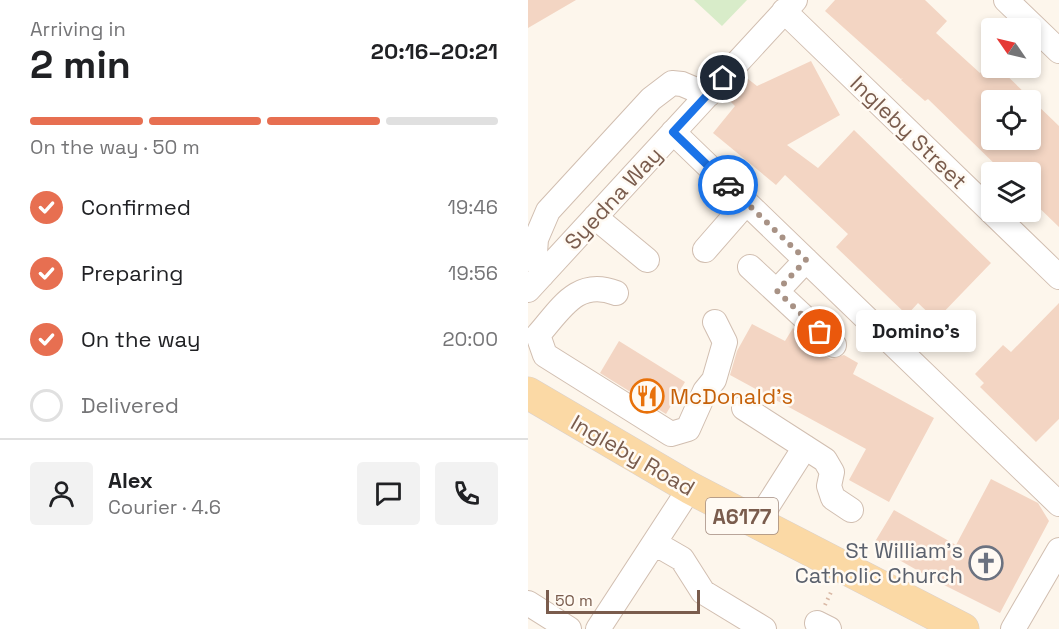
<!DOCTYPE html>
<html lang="en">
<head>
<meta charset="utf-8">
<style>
	:root { --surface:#fff; --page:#f2f2f2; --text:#202124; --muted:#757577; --line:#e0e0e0; --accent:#e76f51 }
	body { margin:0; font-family:"Space Grotesk",sans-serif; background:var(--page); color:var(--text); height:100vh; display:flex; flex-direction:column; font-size:22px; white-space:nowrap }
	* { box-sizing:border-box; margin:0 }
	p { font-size:20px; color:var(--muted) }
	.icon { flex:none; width:33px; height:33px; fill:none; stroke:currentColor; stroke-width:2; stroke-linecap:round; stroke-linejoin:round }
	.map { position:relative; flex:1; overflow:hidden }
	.sheet { display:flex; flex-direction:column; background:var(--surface); width:528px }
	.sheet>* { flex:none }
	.needle { width:39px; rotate:304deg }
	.buttons { position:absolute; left:453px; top:18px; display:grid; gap:12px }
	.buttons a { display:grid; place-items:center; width:60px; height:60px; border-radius:6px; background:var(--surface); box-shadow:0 3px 9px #0003; font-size:30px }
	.scale { position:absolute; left:18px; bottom:15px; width:154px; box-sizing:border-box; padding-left:6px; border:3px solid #7a5c4d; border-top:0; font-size:16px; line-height:21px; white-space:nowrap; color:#7a5c4d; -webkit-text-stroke:4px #fffaf3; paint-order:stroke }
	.pin { position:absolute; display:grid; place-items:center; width:51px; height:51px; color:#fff; margin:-26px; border:3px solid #fff; border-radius:50%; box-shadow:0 2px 6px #0007 }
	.courier { position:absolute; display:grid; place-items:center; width:60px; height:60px; margin:-30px; border:4px solid #1a73e8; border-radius:50%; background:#fff; color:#222; box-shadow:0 2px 8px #0007 }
	.bubble { position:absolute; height:42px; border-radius:6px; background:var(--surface); box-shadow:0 3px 9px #0003; font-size:20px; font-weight:800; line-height:42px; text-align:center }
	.headline em { font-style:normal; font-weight:800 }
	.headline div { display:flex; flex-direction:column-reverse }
	.headline { display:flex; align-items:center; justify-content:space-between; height:102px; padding:0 30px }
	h1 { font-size:39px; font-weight:800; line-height:45px }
	.bar { display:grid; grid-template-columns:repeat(4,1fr); gap:9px 6px; align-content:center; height:72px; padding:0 30px }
	.bar i { height:8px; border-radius:4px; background:var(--line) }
	.bar .on { background:var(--accent) }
	.bar p { grid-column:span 4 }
	.line { display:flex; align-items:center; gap:15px; padding:0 30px; border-top:2px solid var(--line) }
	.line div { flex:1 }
	.round { display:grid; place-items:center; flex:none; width:63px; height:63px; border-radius:6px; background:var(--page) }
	ol { padding:0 30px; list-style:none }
	li { display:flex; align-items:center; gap:18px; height:66px }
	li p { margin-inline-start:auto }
	li .icon { padding:6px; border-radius:50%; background:var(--accent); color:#fff; stroke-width:4 }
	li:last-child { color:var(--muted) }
	li i { width:33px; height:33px; border:3px solid var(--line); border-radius:50% }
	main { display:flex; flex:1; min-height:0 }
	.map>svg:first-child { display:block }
	.green { fill:#d8ecc9 }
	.building { fill:#f3d5c3; fill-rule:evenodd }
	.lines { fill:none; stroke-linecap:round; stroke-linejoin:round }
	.minor-casing { stroke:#d1beb0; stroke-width:26 }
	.major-casing { stroke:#dad1cd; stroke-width:33 }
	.path { stroke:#d9b8a5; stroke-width:4; stroke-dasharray:1.5 4.5; stroke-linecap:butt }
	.minor { stroke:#fff; stroke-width:24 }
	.major { stroke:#fbd9a5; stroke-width:32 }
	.done { stroke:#a89285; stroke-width:6; stroke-dasharray:0 10.8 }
	.route { stroke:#1a73e8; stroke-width:8 }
	.labels { text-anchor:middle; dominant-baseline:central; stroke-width:5; stroke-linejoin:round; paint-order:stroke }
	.shield { fill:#fffaf3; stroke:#a28b7f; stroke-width:1.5 }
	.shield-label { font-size:21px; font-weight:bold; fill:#7a5c4d }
	.street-label { font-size:22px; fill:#7a5c4d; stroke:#fffaf3 }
	.food-label { font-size:22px; fill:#c56008; stroke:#fffaf3; text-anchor:start }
	.worship-label { font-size:22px; fill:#5b616d; stroke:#fffaf3; text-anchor:end }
</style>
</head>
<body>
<main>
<section class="sheet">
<div class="headline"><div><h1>2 min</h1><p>Arriving in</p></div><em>20:16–20:21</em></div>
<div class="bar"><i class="on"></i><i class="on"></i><i class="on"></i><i></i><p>On the way · 50 m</p></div>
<ol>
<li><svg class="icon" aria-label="check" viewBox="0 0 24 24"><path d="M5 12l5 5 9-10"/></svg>Confirmed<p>19:46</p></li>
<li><svg class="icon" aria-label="check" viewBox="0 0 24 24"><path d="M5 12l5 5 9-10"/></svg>Preparing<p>19:56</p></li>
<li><svg class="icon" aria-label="check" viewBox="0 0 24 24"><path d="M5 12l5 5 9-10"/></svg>On the way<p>20:00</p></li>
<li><i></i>Delivered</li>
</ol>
<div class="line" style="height:108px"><a class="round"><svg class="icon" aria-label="person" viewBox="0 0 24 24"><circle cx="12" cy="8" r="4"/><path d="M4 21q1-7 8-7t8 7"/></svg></a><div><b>Alex</b><p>Courier · 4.6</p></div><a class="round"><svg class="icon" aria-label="chat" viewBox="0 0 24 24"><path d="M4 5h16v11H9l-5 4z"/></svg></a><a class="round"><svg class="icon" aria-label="phone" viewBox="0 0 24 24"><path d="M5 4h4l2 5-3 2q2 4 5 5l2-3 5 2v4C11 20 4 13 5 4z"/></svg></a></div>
</section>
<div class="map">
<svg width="531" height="629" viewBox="0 0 531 629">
	<rect width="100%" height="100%" fill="#fdf6ec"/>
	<!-- green -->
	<path class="green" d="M166,0H219L194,26Z"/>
	<!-- building -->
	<path class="building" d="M0,0H48L0,28Z
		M307,0H397L419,21L408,33L452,73L464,61V68H471L531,126V227L502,199V172H475L400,99L397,101L373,80L375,78L373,79L297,11ZM464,100H502V140H464Z
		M283,61L312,115L259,145L290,168L326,130L463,263L408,320L390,303L379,315L308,247L320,234L257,175L248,185L185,133L207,106L202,101L220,79L229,86Z
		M531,303V419L508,442L452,387L456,383L447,374L475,345L483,352Z
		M224,324L257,341L265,328L297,356L303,359L316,355L330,363L325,374L406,418L361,502L321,480L338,449L202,375L209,351Z
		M91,341L157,382L138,414L72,373Z
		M463,479L510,503L521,521L472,613L408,581L345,545L366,510L428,545Z"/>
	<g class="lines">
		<!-- minor casing -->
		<g class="minor-casing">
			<path id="minor" d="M478,0L531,51
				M256,11L531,277
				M145,132L531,504
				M67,217L119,260
				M177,250L218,203
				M222,267L306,345
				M14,275L7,253L8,239L20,211L123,99L144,83L154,84L180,95
				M0,290L267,0
				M249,291L278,260
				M88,293C49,278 33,309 10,335L17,355L143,434L160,429L177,391L186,380L197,342L187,322
				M216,408L297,460L304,472L301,486L305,498L323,510
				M228,524L277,447
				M128,544L154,559L175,592L236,629
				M0,603L41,629
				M289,623L301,629
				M70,629L162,488
				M485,629L531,550"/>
		</g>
		<!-- major casing -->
		<g class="major-casing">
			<path id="major" d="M0,393L162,488L435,629"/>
		</g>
		<!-- path -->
		<path class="path" d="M297,605L304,590"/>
		<!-- minor -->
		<use href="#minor" class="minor"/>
		<!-- major -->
		<use href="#major" class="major"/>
	</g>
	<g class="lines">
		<!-- done -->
		<path class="done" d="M200,185L278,260L249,291L292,332"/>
		<!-- route -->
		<path class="route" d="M195,78L145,132L200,185"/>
	</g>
	<!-- icons -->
	<defs>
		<g id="restaurant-ring" transform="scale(1.725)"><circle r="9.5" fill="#fffaf3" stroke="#e8710a" stroke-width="1.5"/><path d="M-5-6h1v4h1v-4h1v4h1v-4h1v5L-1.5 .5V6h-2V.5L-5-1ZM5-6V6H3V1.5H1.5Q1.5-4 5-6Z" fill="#e8710a"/></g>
		<g id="church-ring" transform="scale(1.725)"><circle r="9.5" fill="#fffaf3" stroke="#6b7280" stroke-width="1.5"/><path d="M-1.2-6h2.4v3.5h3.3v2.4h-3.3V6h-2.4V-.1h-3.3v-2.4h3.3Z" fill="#6b7280"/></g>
	</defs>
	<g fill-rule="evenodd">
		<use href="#restaurant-ring" x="119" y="396"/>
		<use href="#church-ring" x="458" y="563"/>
	</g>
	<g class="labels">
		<!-- shield labels -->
		<rect class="shield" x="178" y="498" width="72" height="36" rx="4.5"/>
		<g class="shield-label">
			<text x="214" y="516">A6177</text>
		</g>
		<!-- street labels -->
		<g class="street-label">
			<text transform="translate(381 132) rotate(44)">Ingleby Street</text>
			<text transform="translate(85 198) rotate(-47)">Syedna Way</text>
			<text transform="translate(105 455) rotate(30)">Ingleby Road</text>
		</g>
		<!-- food labels -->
		<g class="food-label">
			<text x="142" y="396">McDonald's</text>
		</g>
		<!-- worship labels -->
		<g class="worship-label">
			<text x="435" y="550">St William's<tspan x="435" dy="25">Catholic Church</tspan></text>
		</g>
	</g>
</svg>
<div class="buttons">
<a><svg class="needle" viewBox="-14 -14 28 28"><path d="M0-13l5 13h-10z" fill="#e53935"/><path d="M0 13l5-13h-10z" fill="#757577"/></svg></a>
<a><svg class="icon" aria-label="locate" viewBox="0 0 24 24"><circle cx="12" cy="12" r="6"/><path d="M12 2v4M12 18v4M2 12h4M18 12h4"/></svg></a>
<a><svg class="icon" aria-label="layers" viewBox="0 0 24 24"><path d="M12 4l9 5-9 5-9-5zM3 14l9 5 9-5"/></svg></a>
</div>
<div class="scale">50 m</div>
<div class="pin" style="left:292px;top:332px;background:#ea580c"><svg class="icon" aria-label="bag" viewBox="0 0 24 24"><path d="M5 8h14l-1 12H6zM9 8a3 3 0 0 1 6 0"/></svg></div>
<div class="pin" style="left:195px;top:78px;background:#1f2937"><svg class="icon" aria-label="home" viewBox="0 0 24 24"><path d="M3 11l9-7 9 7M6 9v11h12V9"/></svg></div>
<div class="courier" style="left:200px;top:185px"><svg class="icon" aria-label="car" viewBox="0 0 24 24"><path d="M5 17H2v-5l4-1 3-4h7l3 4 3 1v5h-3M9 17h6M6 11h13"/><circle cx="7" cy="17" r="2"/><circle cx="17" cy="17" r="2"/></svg></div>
<div class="bubble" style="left:328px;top:310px;width:120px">Domino's</div>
</div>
</main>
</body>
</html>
